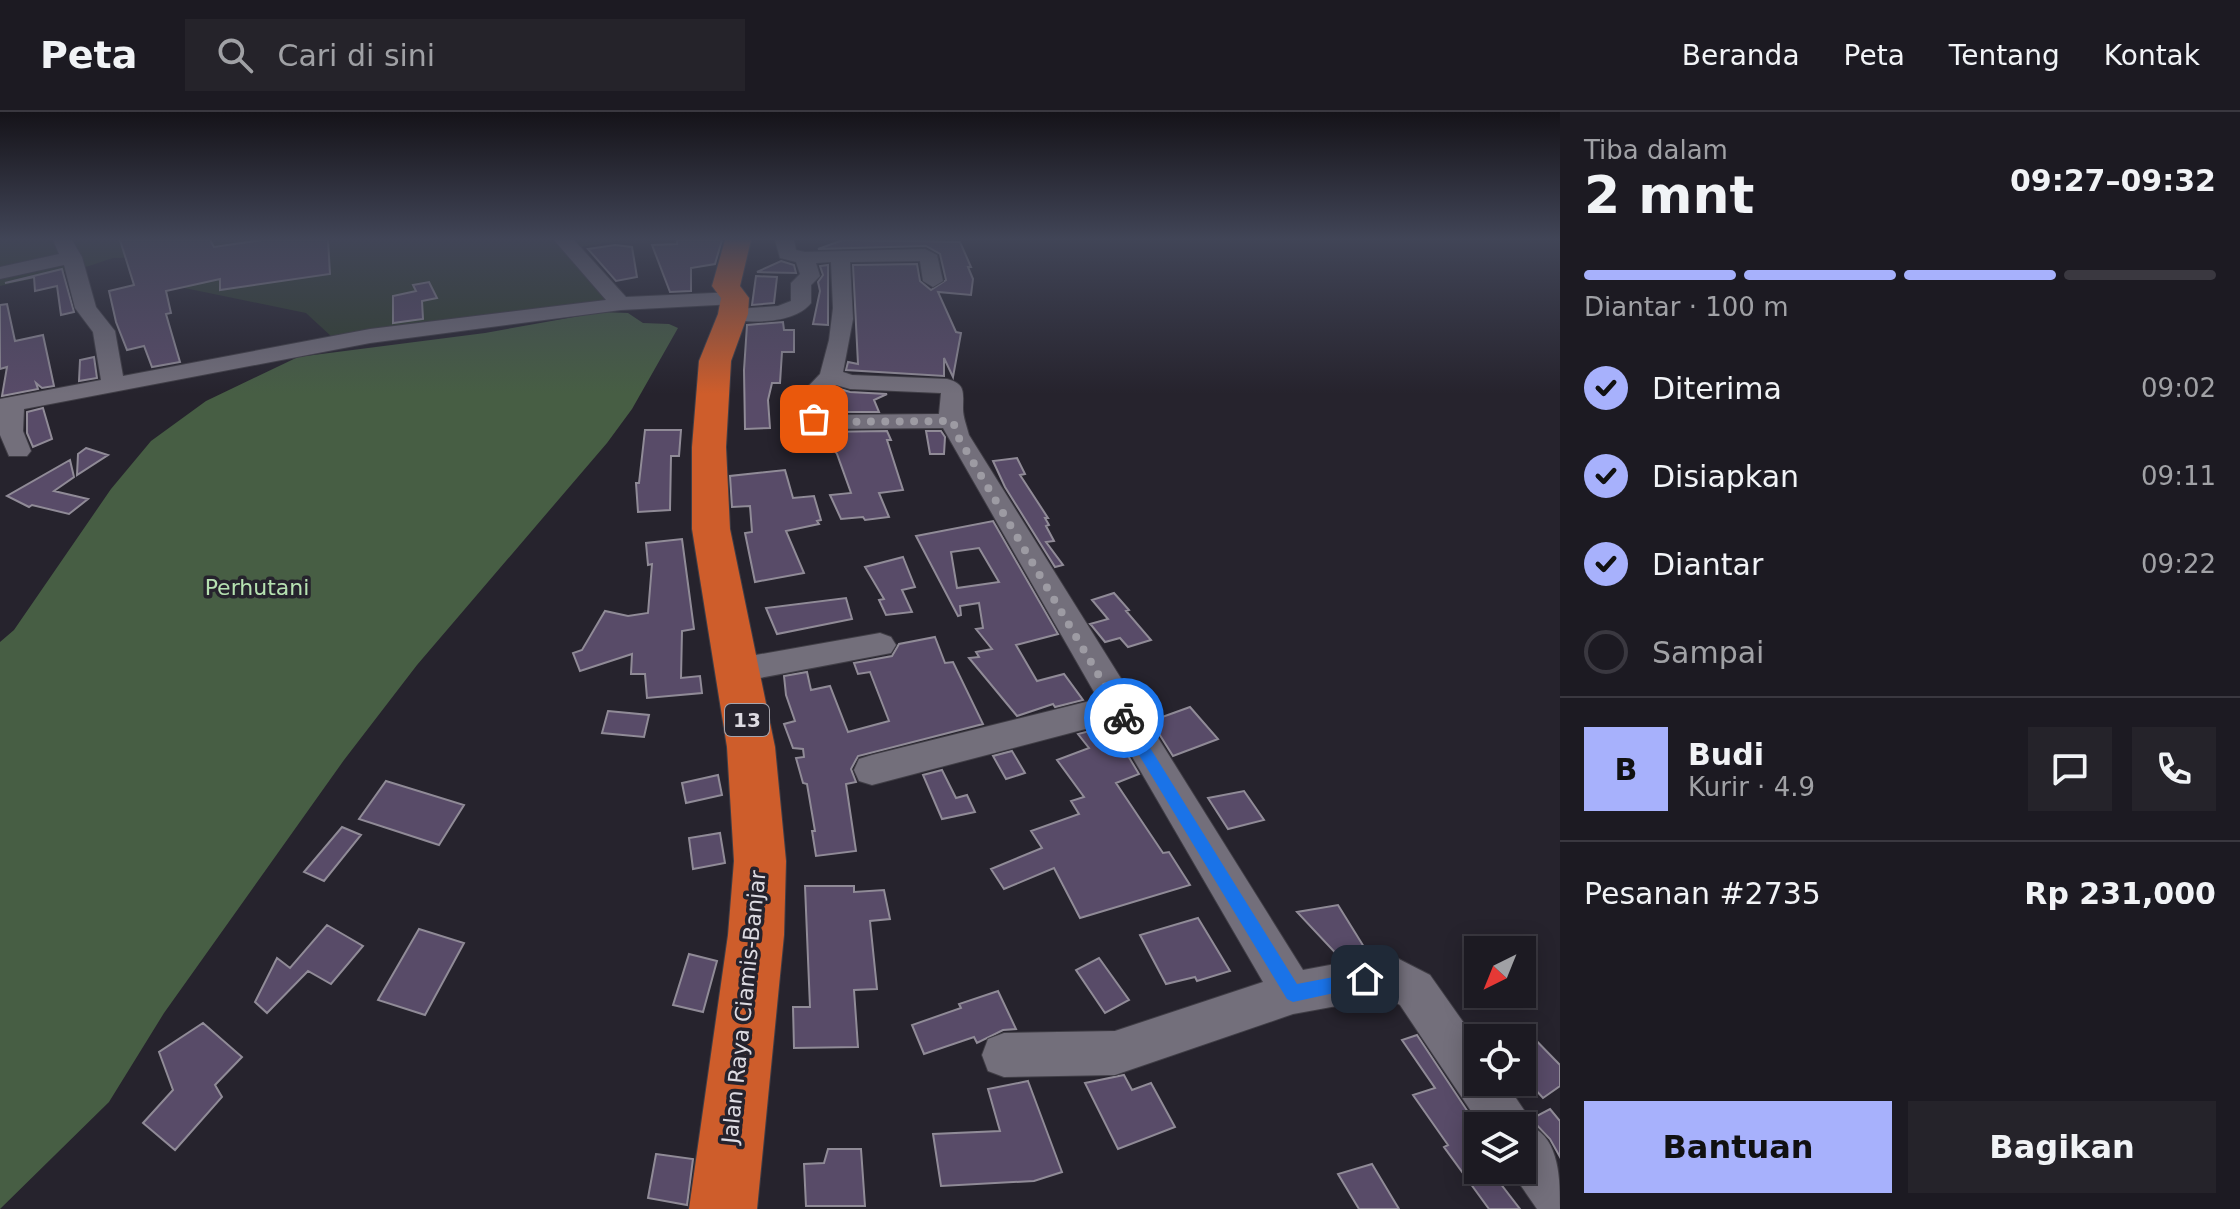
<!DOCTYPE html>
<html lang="id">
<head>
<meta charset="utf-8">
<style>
	:root { --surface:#1c1a22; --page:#25232a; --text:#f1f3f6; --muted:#a0a1a5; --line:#3a3840; --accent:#a7b1fc }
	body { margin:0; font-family:"DejaVu Sans",sans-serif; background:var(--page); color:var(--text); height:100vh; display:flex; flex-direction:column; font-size:30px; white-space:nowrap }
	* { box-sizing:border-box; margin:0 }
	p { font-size:26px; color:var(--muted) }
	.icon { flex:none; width:44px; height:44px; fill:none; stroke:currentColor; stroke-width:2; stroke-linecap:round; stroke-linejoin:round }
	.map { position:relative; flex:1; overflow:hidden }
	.drawer { display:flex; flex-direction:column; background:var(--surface); width:680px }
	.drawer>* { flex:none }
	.needle { width:52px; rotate:223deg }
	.tools { position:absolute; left:1464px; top:824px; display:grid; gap:16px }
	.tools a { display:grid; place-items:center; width:72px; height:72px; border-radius:0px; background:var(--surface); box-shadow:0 4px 20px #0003,0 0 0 2px var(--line); font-size:40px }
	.pin { position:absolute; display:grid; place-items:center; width:68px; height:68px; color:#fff; margin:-34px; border-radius:16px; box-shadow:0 4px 12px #0006 }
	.courier { position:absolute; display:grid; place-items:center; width:80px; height:80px; margin:-40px; border:6px solid #1a73e8; border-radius:50%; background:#fff; color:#222; box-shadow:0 2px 10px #0007 }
	.head em { font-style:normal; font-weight:700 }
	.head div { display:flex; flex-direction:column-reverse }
	.head { display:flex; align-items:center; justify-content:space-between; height:136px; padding:0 24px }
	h1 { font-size:52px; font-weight:700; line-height:60px }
	.bar { display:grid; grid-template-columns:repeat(4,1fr); gap:12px 8px; align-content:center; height:96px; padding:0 24px }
	.bar i { height:10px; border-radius:6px; background:var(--line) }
	.bar .active { background:var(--accent) }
	.bar p { grid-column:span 4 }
	.line { display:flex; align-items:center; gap:20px; padding:0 24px; border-top:2px solid var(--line) }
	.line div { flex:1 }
	.round { display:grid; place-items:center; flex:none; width:84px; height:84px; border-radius:0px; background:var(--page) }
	ol { padding:0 24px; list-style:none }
	li { display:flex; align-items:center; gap:24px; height:88px }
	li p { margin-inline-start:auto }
	li .icon { padding:8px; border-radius:50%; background:var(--accent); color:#111; stroke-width:4 }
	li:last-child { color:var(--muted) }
	li i { width:44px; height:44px; border:4px solid var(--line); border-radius:50% }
	.button { display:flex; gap:16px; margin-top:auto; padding:16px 24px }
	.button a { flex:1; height:92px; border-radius:0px; background:var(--accent); color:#111; font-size:32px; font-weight:700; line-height:92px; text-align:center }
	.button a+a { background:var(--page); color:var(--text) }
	header { display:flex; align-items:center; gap:48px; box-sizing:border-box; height:112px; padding:0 40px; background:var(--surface); border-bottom:2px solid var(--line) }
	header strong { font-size:38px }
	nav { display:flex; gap:44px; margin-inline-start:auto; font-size:28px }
	.search { width:560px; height:72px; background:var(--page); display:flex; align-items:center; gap:20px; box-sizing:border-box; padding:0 28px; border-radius:0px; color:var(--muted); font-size:30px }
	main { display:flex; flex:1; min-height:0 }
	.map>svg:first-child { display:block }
	.green { fill:#313f2f }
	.forest { fill:#475e44 }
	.building { fill:#584b68; stroke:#908b97; stroke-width:2; fill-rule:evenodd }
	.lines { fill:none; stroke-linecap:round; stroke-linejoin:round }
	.minor-casing { stroke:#403e46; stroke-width:2 }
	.highway-casing { stroke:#403e46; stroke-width:2 }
	.minor { fill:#736f7b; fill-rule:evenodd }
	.highway { fill:#ce5d2b; fill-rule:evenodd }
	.route { fill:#1a73e8 }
	.done { stroke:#9d9ba3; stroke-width:8; stroke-dasharray:0 14.4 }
	.labels { text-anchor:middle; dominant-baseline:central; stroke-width:7; stroke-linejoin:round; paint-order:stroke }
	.shield { fill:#26232d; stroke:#a6a4ac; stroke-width:2 }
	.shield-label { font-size:20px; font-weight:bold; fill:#dddbe2 }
	.park-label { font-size:22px; fill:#b6e1b1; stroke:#26232d }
	.street-label { font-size:22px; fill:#dddbe2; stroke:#26232d }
</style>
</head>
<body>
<header>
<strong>Peta</strong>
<div class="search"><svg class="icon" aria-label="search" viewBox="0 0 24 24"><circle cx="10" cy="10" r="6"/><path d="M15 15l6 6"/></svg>Cari di sini</div>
<nav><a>Beranda</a><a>Peta</a><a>Tentang</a><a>Kontak</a></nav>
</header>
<main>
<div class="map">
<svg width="1560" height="1097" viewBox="0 0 1560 1097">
	<rect width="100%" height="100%" fill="#26232d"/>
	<!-- green -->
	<path class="green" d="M0,128H621L564,138L606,189L332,225L306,201L170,173L158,145L113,146L89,154L0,174Z"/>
	<!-- forest -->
	<path class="forest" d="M602,200L628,201L643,211L669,212L678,216L632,297L607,331L417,553L344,648L164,901L109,990L0,1097V530L14,518L111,377L151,329L206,289L298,245L485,221Z"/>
	<!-- building -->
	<path class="building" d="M120,128H210L214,135L262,128H328L330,162L220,178V167L166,179L171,201L166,202L180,250L152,255L144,234L127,238L116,210L109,179L134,173Z
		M677,128H722L715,152L691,156V179L670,180L652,133L677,132Z
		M843,128L960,130L971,155H968L973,167L971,183L938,180L956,220L961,221L953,265L944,246V264L846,258L848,250L858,252L853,153L917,152L920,169L931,178L946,168L940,142L926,134L818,137Z
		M615,133L632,135L637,165L616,169L588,137Z
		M781,149L794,153L796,161L757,160Z
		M828,153V213L813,212L820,179L818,170L823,163L820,154Z
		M62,157L74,200L61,203L57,174L35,179L34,165L5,171Z
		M756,164L777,165L774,191L752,193Z
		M429,170L437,186L422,189L423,207L393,211V184L416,179L413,173Z
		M7,192L15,229L43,223L54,274L42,276L36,271L38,277L2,284L7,255L0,257V193Z
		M783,210L784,218H794V240H782L780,271H772L768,288L770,316L745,317L744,258L747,213Z
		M94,245L97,266L79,269L80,248Z
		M837,276L850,280L887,282L874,288L879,300H828L829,284Z
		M43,296L52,327L33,335L27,321V300Z
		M645,318H681L679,344H671L670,398L638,400L636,371H639Z
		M887,319L891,328H887L903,378L879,381L889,405L865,408L863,405L841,407L830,383L851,381L837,342L821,320Z
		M926,319H941L945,325L944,342H930Z
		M86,336L108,343L77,363L78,342Z
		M1017,346L1025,362L1020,363L1048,406H1045L1049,413L1046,414L1054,429L1046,430L1063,453L1055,455L1005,375L993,349Z
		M70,348L74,365L54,379L88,387L69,402L32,393L29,395L7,384Z
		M785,358L793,386L814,384L821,408L817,409L819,412L786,419L804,461L755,470L745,421L752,420L750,394L732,395L730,364Z
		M993,409L1058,522L1016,533L1037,569L1064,562L1083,588L1055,595L1053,592L1017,604L969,546L979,545L976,540L992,537L976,517L983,516L979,491L960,494L961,503L958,504L916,424ZM979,436L999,470L957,476L951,440Z
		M682,427L694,517L682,519L681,566L700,564L702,581L647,586L645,562H631L632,542L580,559L573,541L582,538L605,499L628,504L648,501L652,452L648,453L646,431Z
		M903,445L915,475L902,478L912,500L886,503L879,488L884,487L865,455Z
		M1114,481L1129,498L1126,499L1151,528L1128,535L1120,526L1105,530L1092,514L1090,512L1108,507L1092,488Z
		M846,486L852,507L777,522L766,496Z
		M935,525L945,551L953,550L983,612L858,644L851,657L856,670L846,672L856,739L816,744L812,719H815L807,672L803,671L796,646L804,645L803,637L793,636L784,612L795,609L786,583L784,564L807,560L811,578L830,574L848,620L889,609L870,560L858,562L854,551L892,544L899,532Z
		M1190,595L1218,627L1173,644L1151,609Z
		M608,599L649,603L644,625L602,621Z
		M1097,617L1118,640L1124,637L1139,662L1116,671L1163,741L1169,740L1190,773L1080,806L1054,756L1004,777L991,757L1042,736L1031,719L1079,702L1071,689L1084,685L1057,648L1089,636L1078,622Z
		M1012,639L1025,661L1006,667L993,644Z
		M942,658L956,686L967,683L975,700L942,707L923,663Z
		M718,663L722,683L686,691L682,671Z
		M386,669L464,693L439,733L359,707Z
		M1244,679L1264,708L1228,717L1208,686Z
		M342,715L361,723L324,769L304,760Z
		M720,721L725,751L693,757L689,726Z
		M805,774H854V780L884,778L890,807L870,809L877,877L854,878L858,935L794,936L793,895H810Z
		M1338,793L1369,843L1342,848L1297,800Z
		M1198,806L1230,859L1197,869L1195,865L1166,872L1140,823Z
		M327,813L363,834L331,872L308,859L267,901L255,890L277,846L290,856Z
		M419,817L464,831L425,903L378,888Z
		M689,842L717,849L703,900L673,893Z
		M1099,846L1129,888L1105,901L1076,858Z
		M998,879L1016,917L1003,918L977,931L974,925L924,942L912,913L961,896L959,892Z
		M203,911L242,945L215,973L222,985L175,1038L143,1011L173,978L159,940Z
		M1522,914L1560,953V974L1543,986L1522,963Z
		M1417,923L1478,1015V1021L1466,1025L1478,1042V1058H1490L1520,1097H1489L1444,1035L1448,1033L1413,983L1435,976L1402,928Z
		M1124,963L1132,978L1151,971L1175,1015L1118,1037L1085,971Z
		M1028,969L1062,1060L1034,1069L941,1074L933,1022L1000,1019L988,977Z
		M1550,997L1560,1009V1045L1550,1027L1531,1007Z
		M828,1037H861L865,1094H806L804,1052L824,1051Z
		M656,1042L693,1047L687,1093L648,1086Z
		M1372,1052L1399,1097H1359L1338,1062Z"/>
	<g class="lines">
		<!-- minor casing -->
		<g class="minor-casing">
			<path id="minor" d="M53,128H72L82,145L96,195L115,219L123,264L370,217L606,188L554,128H574L626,185L735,180L745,186L735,192L621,198L370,231L24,297L23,319L31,339L27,344H9L0,323V287L101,268L93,220L75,196L64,153L0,167V155L59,142Z
				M775,128H794L796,138L805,140L925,137L937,143L943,169L933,175L923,169L920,149L850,150L853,207L843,260L852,263L947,267C966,272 963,280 963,297C963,305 967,315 969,323L1303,858L1389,842L1430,863L1478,931V970H1505L1524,998L1531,1014C1560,1028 1560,1068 1560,1097H1537L1510,1058H1522V1014H1481L1400,893L1386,885L1293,902L1115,963L1004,965L988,959L982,943L988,927L1004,921L1115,919L1263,870L1112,610L872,673L859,669L854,658L859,647L872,643L1098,587L943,316L820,317L811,315L799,304L802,281L820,262L829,228L833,196L831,150L816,151L820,164L811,173V191C795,212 749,212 726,206L722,202L726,198L778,194L791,189V171L800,162L796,150L780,146ZM836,273L850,277L941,281L939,302L825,303L826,283Z
				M880,521L891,525L896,533L891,541L739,570L728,567L723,558L728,549L739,546Z"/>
		</g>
		<!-- highway casing -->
		<g class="highway-casing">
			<path id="highway" d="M725,128H751L740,174L749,186L748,202L731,249L726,335L730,417L775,635L786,749L784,823L757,1097H689L728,823L734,749L727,635L692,417V335L699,249L718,202L721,186L712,174Z"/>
		</g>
		<!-- minor -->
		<use href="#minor" class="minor"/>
		<!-- highway -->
		<use href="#highway" class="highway"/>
	</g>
	<!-- sky -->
	<linearGradient id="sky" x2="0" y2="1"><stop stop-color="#151319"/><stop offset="0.45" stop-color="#414557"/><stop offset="1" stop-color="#414557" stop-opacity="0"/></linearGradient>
	<rect width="1560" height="282" fill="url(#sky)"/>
	<!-- route -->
	<path class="route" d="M1124,600L1129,602L1297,872L1365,859L1371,861L1374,867L1371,873L1293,890L1287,887L1119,610L1117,606Z"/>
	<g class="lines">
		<!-- done -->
		<path class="done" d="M814,307L820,310L953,309L957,323L1124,606"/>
	</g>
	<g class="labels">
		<!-- shield labels -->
		<rect class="shield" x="725" y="592" width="44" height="32" rx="6"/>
		<g class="shield-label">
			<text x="747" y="608">13</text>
		</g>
		<!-- park labels -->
		<g class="park-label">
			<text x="257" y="475">Perhutani</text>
		</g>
		<!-- street labels -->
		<g class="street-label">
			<text transform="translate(744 895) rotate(-84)">Jalan Raya Ciamis-Banjar</text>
		</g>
	</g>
</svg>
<div class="tools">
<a><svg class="needle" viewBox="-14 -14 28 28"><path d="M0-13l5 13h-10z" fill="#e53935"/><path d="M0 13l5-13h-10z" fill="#a0a1a5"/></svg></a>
<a><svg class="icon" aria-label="locate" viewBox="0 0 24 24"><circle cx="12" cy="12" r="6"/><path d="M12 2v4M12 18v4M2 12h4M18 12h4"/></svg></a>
<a><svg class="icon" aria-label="layers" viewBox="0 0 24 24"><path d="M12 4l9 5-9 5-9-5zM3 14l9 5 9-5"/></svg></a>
</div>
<div class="pin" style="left:814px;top:307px;background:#ea580c"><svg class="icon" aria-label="bag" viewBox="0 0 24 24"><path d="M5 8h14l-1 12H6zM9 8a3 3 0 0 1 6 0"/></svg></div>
<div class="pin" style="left:1365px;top:867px;background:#1f2937"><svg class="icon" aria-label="home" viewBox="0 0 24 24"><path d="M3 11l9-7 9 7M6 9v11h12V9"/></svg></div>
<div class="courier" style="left:1124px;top:606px"><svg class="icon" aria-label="bike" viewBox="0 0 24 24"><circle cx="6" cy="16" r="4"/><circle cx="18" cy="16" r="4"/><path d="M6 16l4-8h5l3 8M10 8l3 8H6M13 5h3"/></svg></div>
</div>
<section class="drawer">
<div class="head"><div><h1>2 mnt</h1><p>Tiba dalam</p></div><em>09:27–09:32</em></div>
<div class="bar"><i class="active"></i><i class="active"></i><i class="active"></i><i></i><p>Diantar · 100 m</p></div>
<ol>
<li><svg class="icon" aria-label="check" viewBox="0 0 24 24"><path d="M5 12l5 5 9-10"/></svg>Diterima<p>09:02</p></li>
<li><svg class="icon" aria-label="check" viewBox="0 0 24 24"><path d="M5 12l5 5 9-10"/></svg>Disiapkan<p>09:11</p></li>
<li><svg class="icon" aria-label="check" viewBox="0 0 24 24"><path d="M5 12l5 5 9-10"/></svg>Diantar<p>09:22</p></li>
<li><i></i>Sampai</li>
</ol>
<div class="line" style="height:144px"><b class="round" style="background:var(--accent);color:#111">B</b><div><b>Budi</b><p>Kurir · 4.9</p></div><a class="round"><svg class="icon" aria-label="chat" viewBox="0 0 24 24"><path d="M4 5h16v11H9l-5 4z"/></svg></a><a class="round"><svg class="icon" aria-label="phone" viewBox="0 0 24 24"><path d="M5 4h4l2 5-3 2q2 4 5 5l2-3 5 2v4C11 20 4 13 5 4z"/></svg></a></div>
<div class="line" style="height:104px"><div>Pesanan #2735</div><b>Rp 231,000</b></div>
<div class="button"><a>Bantuan</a><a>Bagikan</a></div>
</section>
</main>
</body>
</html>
